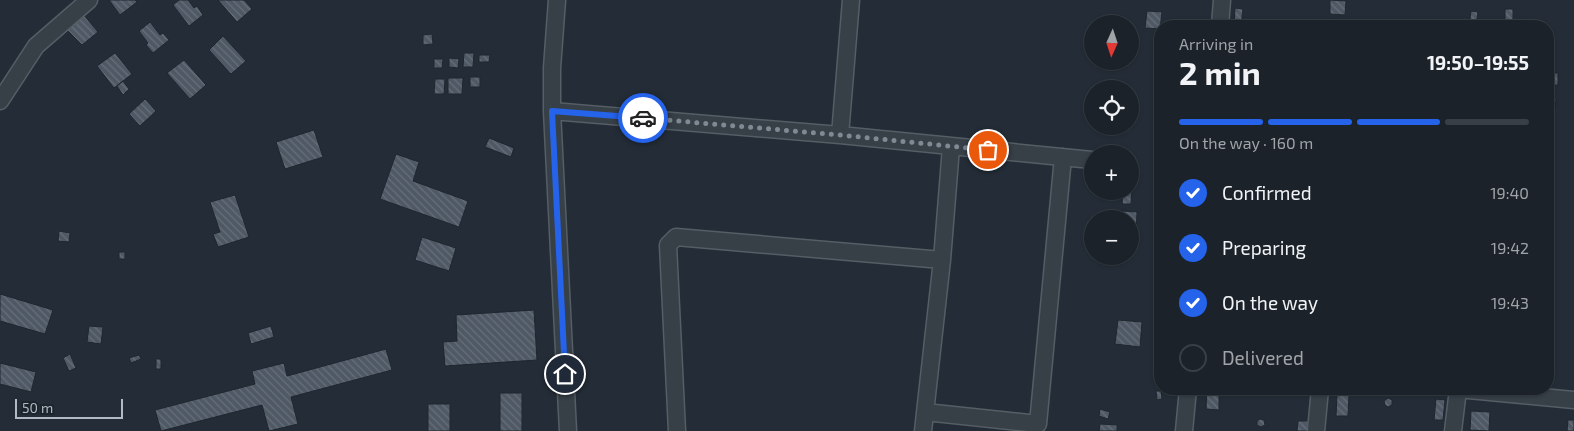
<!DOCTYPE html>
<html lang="en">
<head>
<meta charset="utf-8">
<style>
	:root { --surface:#1b2229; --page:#282f35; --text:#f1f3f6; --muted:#a0a4a8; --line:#393f46; --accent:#2563eb }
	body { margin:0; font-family:"Exo 2",sans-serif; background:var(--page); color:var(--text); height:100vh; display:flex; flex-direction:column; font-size:19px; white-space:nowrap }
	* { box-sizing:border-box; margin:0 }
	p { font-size:16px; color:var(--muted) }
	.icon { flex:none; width:28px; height:28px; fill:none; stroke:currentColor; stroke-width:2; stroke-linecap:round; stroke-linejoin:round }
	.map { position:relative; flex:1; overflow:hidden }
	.side { position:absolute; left:1154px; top:20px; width:400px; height:375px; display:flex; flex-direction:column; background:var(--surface); border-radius:20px; box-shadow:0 1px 4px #0004,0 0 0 1px var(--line) }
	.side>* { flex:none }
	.needle { width:32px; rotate:183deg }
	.fabs { position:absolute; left:1084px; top:15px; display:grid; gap:10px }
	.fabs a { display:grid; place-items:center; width:55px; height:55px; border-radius:50%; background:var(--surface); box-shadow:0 1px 4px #0004,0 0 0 1px var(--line); font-size:25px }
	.scale { position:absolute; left:15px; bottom:12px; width:108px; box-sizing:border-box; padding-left:5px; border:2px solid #b2bac4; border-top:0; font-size:14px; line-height:18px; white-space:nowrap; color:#b2bac4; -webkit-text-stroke:4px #1c242c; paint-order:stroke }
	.pin { position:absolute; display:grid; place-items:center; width:42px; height:42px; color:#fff; margin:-21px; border:2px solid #fff; border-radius:50%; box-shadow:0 1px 5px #0007 }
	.courier { position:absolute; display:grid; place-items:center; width:50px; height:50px; margin:-25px; border:4px solid #2563eb; border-radius:50%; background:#fff; color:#222; box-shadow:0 1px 6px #0007 }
	.head em { font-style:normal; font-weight:700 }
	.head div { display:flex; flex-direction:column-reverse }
	.head { display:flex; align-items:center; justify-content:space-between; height:85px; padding:0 25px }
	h1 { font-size:32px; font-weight:700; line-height:38px }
	.bar { display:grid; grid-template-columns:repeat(4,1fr); gap:8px 5px; align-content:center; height:60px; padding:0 25px }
	.bar i { height:6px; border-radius:4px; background:var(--line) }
	.bar .selected { background:var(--accent) }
	.bar p { grid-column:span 4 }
	ol { padding:0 25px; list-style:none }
	li { display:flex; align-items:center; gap:15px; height:55px }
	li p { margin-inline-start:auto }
	li .icon { padding:5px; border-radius:50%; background:var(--accent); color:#fff; stroke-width:4 }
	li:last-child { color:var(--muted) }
	li i { width:28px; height:28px; border:2px solid var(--line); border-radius:50% }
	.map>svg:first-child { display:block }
	.building { fill:url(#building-back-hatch); stroke:#1e262e }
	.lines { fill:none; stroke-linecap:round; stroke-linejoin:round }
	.minor-casing { stroke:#555d65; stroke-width:19 }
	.minor { stroke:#373f47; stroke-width:16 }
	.done { stroke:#808993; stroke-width:5; stroke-dasharray:0 9 }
	.route { stroke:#2563eb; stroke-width:6 }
</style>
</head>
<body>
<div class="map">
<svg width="1574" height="431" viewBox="0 0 1574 431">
	<defs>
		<pattern id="building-back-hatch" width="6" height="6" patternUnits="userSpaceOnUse" patternTransform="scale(1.25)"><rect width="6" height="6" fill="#4f5965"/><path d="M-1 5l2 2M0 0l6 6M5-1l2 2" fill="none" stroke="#666f79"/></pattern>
	</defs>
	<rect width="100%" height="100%" fill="#242d37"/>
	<!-- building -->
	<path class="building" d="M109,0H135L137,2L120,15Z
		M179,0H188L194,8L197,6L203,15L189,26L173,5Z
		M218,0H244L252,9L237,22Z
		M1330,0L1346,1L1345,15L1330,14Z
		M1235,8L1243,9L1241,26H1234Z
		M1505,9H1513V26H1505Z
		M1147,11L1162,12L1160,29L1145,28Z
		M1471,11L1478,12L1476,26H1463L1464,18L1470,19Z
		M83,14L98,32L82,45L65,28Z
		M1330,19L1344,20L1343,26H1330Z
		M150,22L160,35L163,33L169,40L153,53L146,45L148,43L139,31Z
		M432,34L433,44L423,45V35Z
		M223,36L246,61L231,74L209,50Z
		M1155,36H1160V54L1154,53Z
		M115,53L132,74L114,88L97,66Z
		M464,53H474L473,67H463Z
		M479,55H490L489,62H479Z
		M449,58L459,59L458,68L449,67Z
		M434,59H443L442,68H434Z
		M184,60L206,85L190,99L167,73Z
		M1553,73H1558V85H1552Z
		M470,77H480V87H470Z
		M448,78H463L462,94H448Z
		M435,79H445L444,94H434Z
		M123,81L129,89L123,95L117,86Z
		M1551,97L1556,98L1555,110H1550Z
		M145,99L156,111L140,126L129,114Z
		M314,130L323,157L285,169L276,142Z
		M489,138L514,148L511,157L485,147Z
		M396,154L419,162L413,181L468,201L459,227L380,199Z
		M1130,186H1132L1131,204H1122L1123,191H1130Z
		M235,195L249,237L218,247L213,234L220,232L210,202Z
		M1122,211L1137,212L1136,237H1130V219H1121Z
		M59,231L70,233L69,242L58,241Z
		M422,237L456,248L449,271L415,260Z
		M119,252H125V259H119Z
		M1548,272L1553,273L1552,294H1548Z
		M0,294L53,310L45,334L0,321Z
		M534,310L537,360L445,366L443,342L457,341L456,315Z
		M1118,320L1142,322L1140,347L1115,344Z
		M89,326L103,327L101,344L87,342Z
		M271,326L274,337L251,344L248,333Z
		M386,349L392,370L291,397L298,424L269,431L262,405L161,431L155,410L255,384L252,371L284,363L287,376Z
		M70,354L76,368L69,371L63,358Z
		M139,355L141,359L131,363L129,358Z
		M156,359H161V369H156Z
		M0,363L36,372L31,392L0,384Z
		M1207,389H1219V410L1206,409Z
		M1438,389H1446L1445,394H1438Z
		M1156,391H1161L1162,399L1157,400Z
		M500,393H522V431H500Z
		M1337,395H1349L1348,416H1336Z
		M1388,398L1392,400V405L1388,407L1385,405L1384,401Z
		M1436,399L1445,400L1443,420H1434Z
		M428,404H450V431H428Z
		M1100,409L1110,412L1108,419L1099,416Z
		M1471,411L1490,412L1489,431L1470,430Z
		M1260,419L1264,420L1265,425L1261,427L1257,425V421Z
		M1568,420H1574V431H1567Z
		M1298,421H1308V431H1297Z
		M1100,424L1117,425V431H1099Z"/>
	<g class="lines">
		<!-- minor casing -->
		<g class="minor-casing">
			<path id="minor" d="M557,0L552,68V111L568,431
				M1220,26L1222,0
				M0,101L36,46L89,0
				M552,111L840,135L1092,160
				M840,135L851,0
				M1458,389L1574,400
				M925,412L1038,424L1063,157
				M677,431L668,245L676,237L942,260
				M923,431L942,260L951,147
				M1184,431L1188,389
				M1316,431L1320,389
				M1453,431L1458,389"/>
		</g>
		<!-- minor -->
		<use href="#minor" class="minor"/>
	</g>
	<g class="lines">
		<!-- done -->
		<path class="done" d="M643,118L840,135L988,150"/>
		<!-- route -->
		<path class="route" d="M565,374L552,111L643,118"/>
	</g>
</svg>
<div class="fabs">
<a><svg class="needle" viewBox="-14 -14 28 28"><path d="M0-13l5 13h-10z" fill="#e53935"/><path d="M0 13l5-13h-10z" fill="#a0a4a8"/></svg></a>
<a><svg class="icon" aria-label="locate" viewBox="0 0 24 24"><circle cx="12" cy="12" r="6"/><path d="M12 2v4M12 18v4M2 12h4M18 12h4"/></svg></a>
<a>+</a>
<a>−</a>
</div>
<div class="scale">50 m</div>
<div class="pin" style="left:988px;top:150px;background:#ea580c"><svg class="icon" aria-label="bag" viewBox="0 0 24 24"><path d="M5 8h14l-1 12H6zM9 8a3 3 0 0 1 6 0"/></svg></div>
<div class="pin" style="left:565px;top:374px;background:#1f2937"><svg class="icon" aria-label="home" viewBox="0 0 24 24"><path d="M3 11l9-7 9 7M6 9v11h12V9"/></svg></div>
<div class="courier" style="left:643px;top:118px"><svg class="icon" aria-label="car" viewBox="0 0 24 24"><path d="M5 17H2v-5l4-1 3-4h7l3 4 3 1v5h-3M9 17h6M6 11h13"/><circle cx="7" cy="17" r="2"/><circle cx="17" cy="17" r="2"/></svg></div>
<section class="side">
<div class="head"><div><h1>2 min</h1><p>Arriving in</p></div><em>19:50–19:55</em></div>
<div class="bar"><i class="selected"></i><i class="selected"></i><i class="selected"></i><i></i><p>On the way · 160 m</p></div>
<ol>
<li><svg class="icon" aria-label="check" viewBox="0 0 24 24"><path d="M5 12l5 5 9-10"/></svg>Confirmed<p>19:40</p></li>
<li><svg class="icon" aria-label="check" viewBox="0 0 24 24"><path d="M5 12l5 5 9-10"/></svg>Preparing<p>19:42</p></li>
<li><svg class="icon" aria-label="check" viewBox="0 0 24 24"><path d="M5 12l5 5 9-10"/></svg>On the way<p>19:43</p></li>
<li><i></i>Delivered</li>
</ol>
</section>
</div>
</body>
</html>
